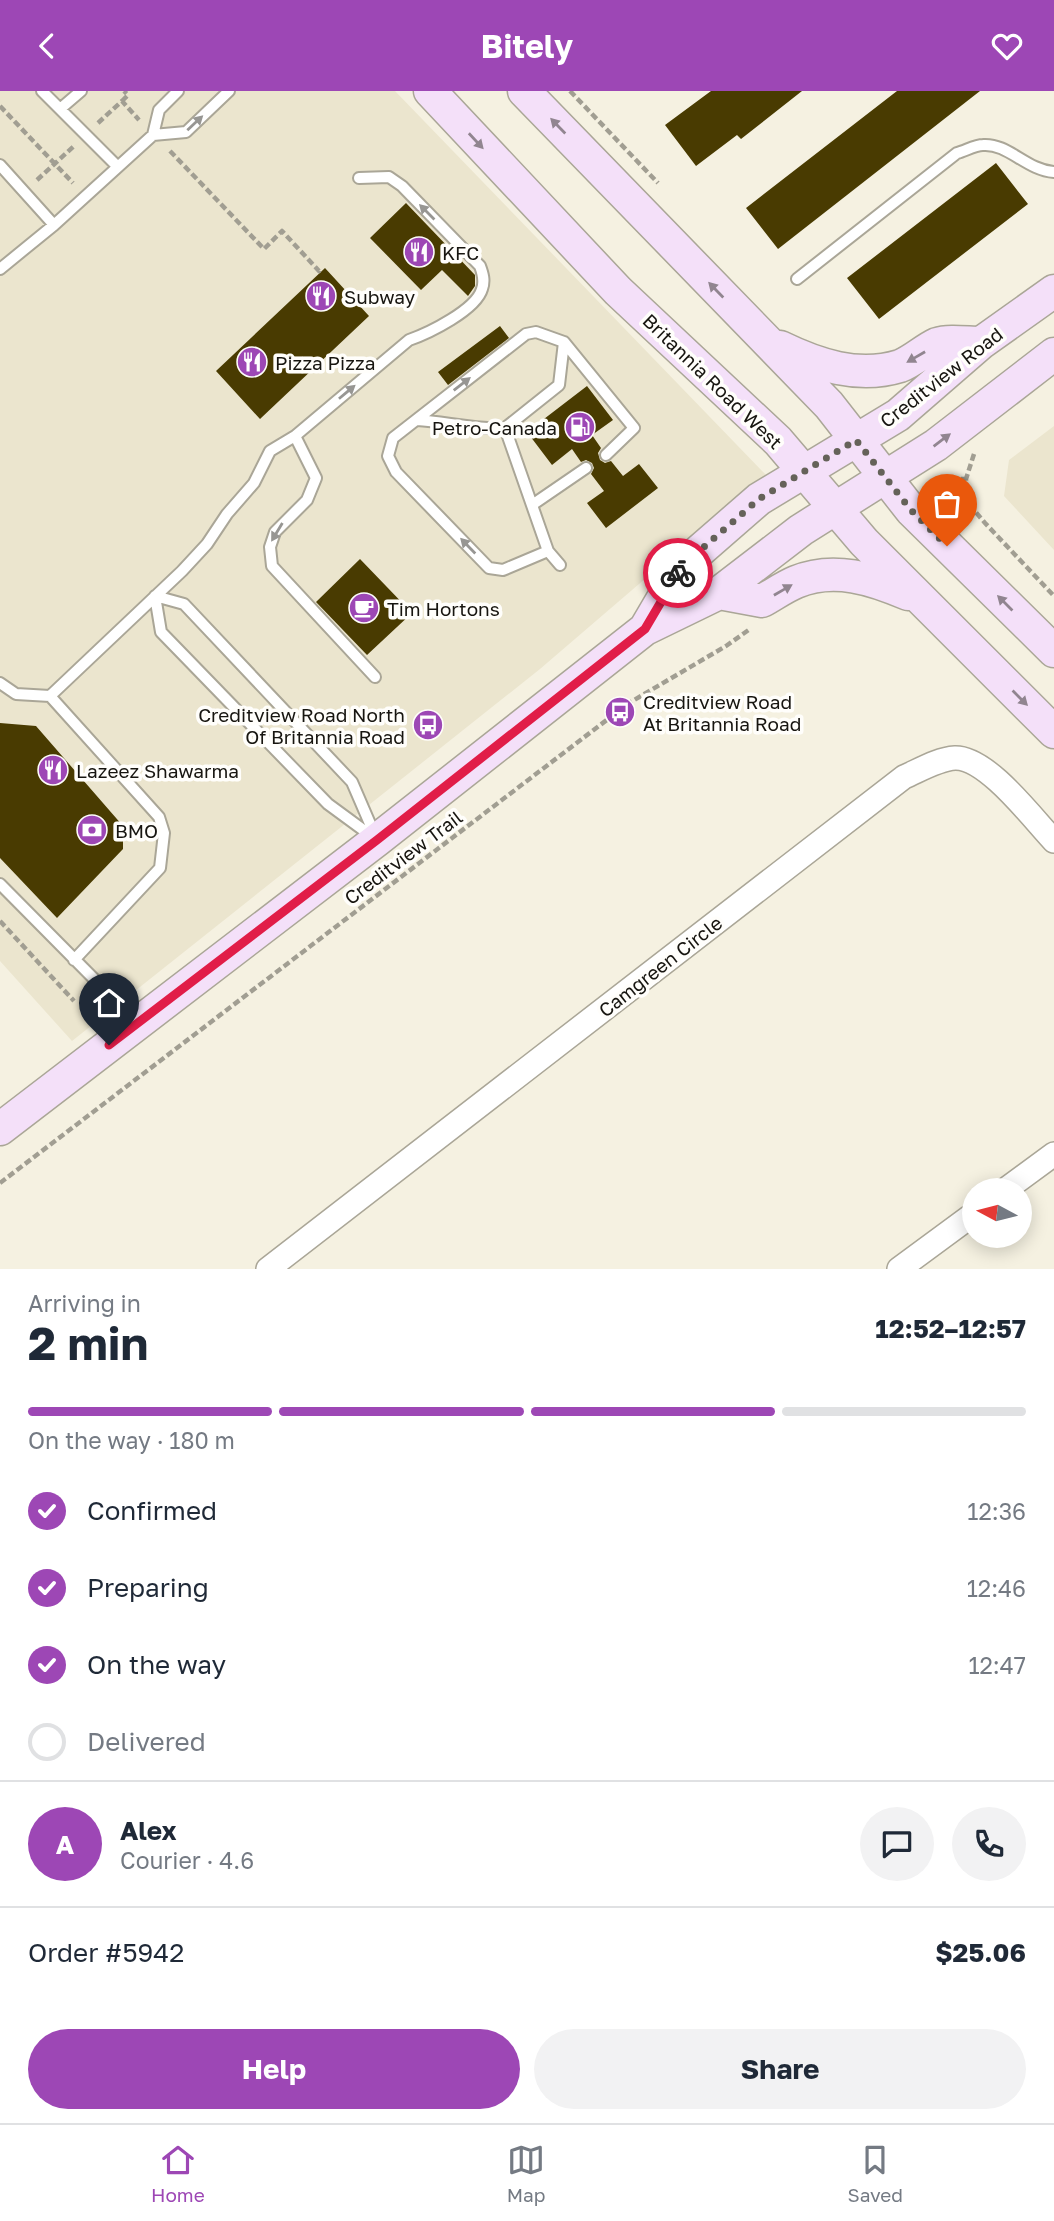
<!DOCTYPE html>
<html lang="en">
<head>
<meta charset="utf-8">
<style>
	:root { --surface:#fff; --page:#f2f2f3; --text:#1f2937; --muted:#747a83; --line:#e0e1e3; --accent:#9d47b5 }
	body { margin:0; font-family:"Golos Text",sans-serif; background:var(--page); color:var(--text); height:100vh; display:flex; flex-direction:column; font-size:26px; white-space:nowrap }
	* { box-sizing:border-box; margin:0 }
	p { font-size:23px; color:var(--muted) }
	.icon { flex:none; width:38px; height:38px; fill:none; stroke:currentColor; stroke-width:2; stroke-linecap:round; stroke-linejoin:round }
	.map { position:relative; height:1178px; overflow:hidden }
	.sheet { display:flex; flex-direction:column; background:var(--surface); flex:1 }
	.sheet>* { flex:none }
	.needle { width:46px; rotate:277deg }
	.tools { position:absolute; left:962px; top:1087px; display:grid; gap:14px }
	.tools a { display:grid; place-items:center; width:70px; height:70px; border-radius:50%; background:var(--surface); box-shadow:0 4px 18px #0003; font-size:35px }
	.pin { position:absolute; display:grid; place-items:center; width:60px; height:60px; color:#fff; margin:-72px -30px; border-radius:50% 50% 50% 0; rotate:-45deg; box-shadow:0 0 7px #0007 }
	.pin .icon { rotate:45deg }
	.courier { position:absolute; display:grid; place-items:center; width:70px; height:70px; margin:-35px; border:5px solid #e11d48; border-radius:50%; background:#fff; color:#222; box-shadow:0 2px 9px #0007 }
	.overview em { font-style:normal; font-weight:700 }
	.overview div { display:flex; flex-direction:column-reverse }
	.overview { display:flex; align-items:center; justify-content:space-between; height:119px; padding:0 28px }
	h1 { font-size:46px; font-weight:700; line-height:52px }
	.bar { display:grid; grid-template-columns:repeat(4,1fr); gap:10px 7px; align-content:center; height:84px; padding:0 28px }
	.bar i { height:9px; border-radius:5px; background:var(--line) }
	.bar .current { background:var(--accent) }
	.bar p { grid-column:span 4 }
	.line { display:flex; align-items:center; gap:18px; padding:0 28px; border-top:2px solid var(--line) }
	.line div { flex:1 }
	.round { display:grid; place-items:center; flex:none; width:74px; height:74px; border-radius:37px; background:var(--page) }
	ol { padding:0 28px; list-style:none }
	li { display:flex; align-items:center; gap:21px; height:77px }
	li p { margin-inline-start:auto }
	li .icon { padding:7px; border-radius:50%; background:var(--accent); color:#fff; stroke-width:4 }
	li:last-child { color:var(--muted) }
	li i { width:38px; height:38px; border:4px solid var(--line); border-radius:50% }
	.cta { display:flex; gap:14px; margin-top:auto; padding:14px 28px }
	.cta a { flex:1; height:80px; border-radius:42px; background:var(--accent); color:#fff; font-size:28px; font-weight:700; line-height:80px; text-align:center }
	.cta a+a { background:var(--page); color:var(--text) }
	header { display:flex; justify-content:space-between; align-items:center; height:91px; padding:0 28px; background:var(--accent); color:#fff; font-size:32px; font-weight:700 }
	.tab-bar { display:flex; justify-content:space-around; align-items:center; height:98px; border-top:2px solid var(--line); background:var(--surface); font-size:19px; color:var(--muted) }
	.tab-bar a { display:grid; justify-items:center; gap:4px }
	.tab-bar .current { color:var(--accent) }
	.map>svg:first-child { display:block }
	.built { fill:#ebe5ce }
	.building { fill:#493b01 }
	.lines { fill:none; stroke-linecap:round; stroke-linejoin:round }
	.service-casing { stroke:#aaa697; stroke-width:14 }
	.minor-casing { stroke:#aaa697; stroke-width:26 }
	.secondary-casing { stroke:#aaa697; stroke-width:35 }
	.path { stroke:#a19e92; stroke-width:4.5; stroke-dasharray:7 3.5; stroke-linecap:butt }
	.service { stroke:#fff; stroke-width:10 }
	.minor { stroke:#fff; stroke-width:23 }
	.secondary { stroke:#f4e0f9; stroke-width:32 }
	.oneway { fill:#979693 }
	.oneway2 { fill:#918590 }
	.done { stroke:#656259; stroke-width:7; stroke-dasharray:0 12.6 }
	.route { stroke:#e11d48; stroke-width:9 }
	.labels { text-anchor:middle; dominant-baseline:central; stroke-width:7; stroke-linejoin:round; paint-order:stroke }
	.poi-label { font-size:19px; fill:#171510; stroke:#fffefb; text-anchor:start }
	.street-label { font-size:19px; fill:#171510; stroke:#fffefb }
</style>
</head>
<body>
<header><svg class="icon" aria-label="back" viewBox="0 0 24 24"><path d="M15 5l-7 7 7 7"/></svg>Bitely<svg class="icon" aria-label="heart" viewBox="0 0 24 24"><path d="M12 20l-8-8c-3-5 5-10 8-4 3-6 11-1 8 4z"/></svg></header>
<div class="map">
<svg width="1054" height="1178" viewBox="0 0 1054 1178">
	<rect width="100%" height="100%" fill="#f5f1e1"/>
	<!-- built -->
	<path class="built" d="M0,0H395L766,384L540,578L72,950L0,870Z
		M1054,335V459L1004,405L1009,369Z"/>
	<!-- building -->
	<path class="building" d="M711,0H802L741,48L737,44L696,75L665,34Z
		M897,0H980L778,158L746,117Z
		M996,72L1028,113L879,228L847,187Z
		M406,112L475,184V195L468,205L442,179L421,199L370,147Z
		M325,177L369,225L260,328L216,280Z
		M500,235L509,247L448,294L438,281Z
		M587,295L613,329L592,344L601,357L598,362L600,369L605,372L611,370L623,385L639,373L658,397L606,437L587,412L604,400L591,383L594,377L592,372L586,369L581,371L572,358L552,374L527,341Z
		M360,468L412,522L367,564L316,511Z
		M0,632L36,635L123,735V758L57,827L0,767Z"/>
	<g class="lines">
		<!-- service casing -->
		<g class="service-casing">
			<path id="service" d="M42,0L117,75
				M60,18L81,0
				M153,44L186,41L229,0
				M0,74L54,134
				M0,178L54,134L153,44L159,19L178,0
				M797,188L957,62C965,60 975,54 983,54C1008,52 1026,79 1054,81
				M417,329C447,331 475,339 505,337
				M295,345L316,387L307,409L275,441L270,456L272,475L375,586
				M532,414L586,377
				M548,460L503,479L489,477L396,381L388,365L393,347L526,243L536,241L564,251L634,337L606,364
				M560,474L548,460L505,337L559,294L564,251
				M155,505L184,513L352,691L377,749L328,713L161,541Z
				M0,592L16,603L50,605L182,480L207,453L227,423L254,392L270,360L295,345L409,249C429,242 476,219 482,198C485,190 483,183 480,175L402,95L389,86L359,87
				M50,605L159,726L164,742L160,777L74,869
				M0,793L101,895L130,936"/>
		</g>
		<!-- minor casing -->
		<g class="minor-casing">
			<path id="minor" d="M1005,1099L1054,1063
				M268,1178L904,686C920,679 938,668 955,667C987,666 1033,728 1054,750
				M899,1178L975,1122"/>
		</g>
		<!-- secondary casing -->
		<g class="secondary-casing">
			<path id="secondary" d="M430,0L618,200L778,350L864,451L1054,641
				M524,0L829,314L911,419L1054,560
				M780,256C817,274 858,288 900,275C913,270 924,259 937,253C949,249 968,252 981,252
				M719,502L762,510C773,504 784,496 796,491C834,475 873,488 908,503
				M645,538L682,475L759,408L898,324L981,252L1054,200
				M0,1038L377,749L645,538L719,502L801,439L936,354L1054,263"/>
		</g>
		<!-- path -->
		<path class="path" d="M570,0L658,92
			M122,10L128,4L124,0
			M0,15L73,92
			M98,32L122,10L139,29
			M170,60L264,158L282,140L319,180L322,177
			M37,89L74,55
			M974,363L966,388L968,412L985,432L1054,505
			M934,404L959,388H966
			M0,830L74,910
			M0,1092L629,612L726,555L750,538"/>
		<!-- service -->
		<use href="#service" class="service"/>
		<!-- minor -->
		<use href="#minor" class="minor"/>
		<!-- secondary -->
		<use href="#secondary" class="secondary"/>
	</g>
	<!-- one-way arrows -->
	<defs><path id="oneway-solid" d="M-6-.8H1V-3.2L6.5 0L1 3.2V.8H-6Z" transform="scale(1.75)"/></defs>
	<g class="oneway">
		<use href="#oneway-solid" transform="translate(195 32) rotate(-43)"/>
		<use href="#oneway-solid" transform="translate(427 121) rotate(-135)"/>
		<use href="#oneway-solid" transform="translate(462 293) rotate(-38)"/>
		<use href="#oneway-solid" transform="translate(347 301) rotate(-40)"/>
		<use href="#oneway-solid" transform="translate(277 441) rotate(121)"/>
		<use href="#oneway-solid" transform="translate(468 455) rotate(-134)"/>
	</g>
	<g class="oneway2">
		<use href="#oneway-solid" transform="translate(558 35) rotate(-134)"/>
		<use href="#oneway-solid" transform="translate(476 50) rotate(47)"/>
		<use href="#oneway-solid" transform="translate(716 199) rotate(-134)"/>
		<use href="#oneway-solid" transform="translate(916 266) rotate(150)"/>
		<use href="#oneway-solid" transform="translate(942 349) rotate(-37)"/>
		<use href="#oneway-solid" transform="translate(783 499) rotate(-30)"/>
		<use href="#oneway-solid" transform="translate(1005 512) rotate(-135)"/>
		<use href="#oneway-solid" transform="translate(1020 607) rotate(45)"/>
	</g>
	<g class="lines">
		<!-- done -->
		<path class="done" d="M678,482L682,475L759,408L856,349L911,419L947,455"/>
		<!-- route -->
		<path class="route" d="M109,954L377,749L645,538L678,482"/>
	</g>
	<!-- icons -->
	<defs>
		<g id="restaurant-disc" transform="scale(1.575)"><circle r="9.5" fill="#9d47b5" stroke="#fffefb"/><path d="M-5-6h1v4h1v-4h1v4h1v-4h1v5L-1.5 .5V6h-2V.5L-5-1ZM5-6V6H3V1.5H1.5Q1.5-4 5-6Z" fill="#fff"/></g>
		<g id="fuel-disc" transform="scale(1.575)"><circle r="9.5" fill="#9d47b5" stroke="#fffefb"/><path d="M-5.5-6h7V0h2V4h1.3V-2.5L3-4.5l.8-.8L6-3V5H2.5V1h-1V6h-7ZM-4.2-4.7v3.2H.2V-4.7Z" fill="#fff"/></g>
		<g id="cafe-disc" transform="scale(1.575)"><circle r="9.5" fill="#9d47b5" stroke="#fffefb"/><path d="M-5.5-4.5H6V0H3Q3 3.5 0 3.5H-2.5Q-5.5 3.5-5.5 0ZM3-3.2v2h1.7v-2ZM-6 4.5H4V6H-6Z" fill="#fff"/></g>
		<g id="bus-disc" transform="scale(1.575)"><circle r="9.5" fill="#9d47b5" stroke="#fffefb"/><path d="M-5-6H5V4H4V6H2V4H-2V6H-4V4H-5ZM-3.5-4V0h7V-4ZM-3.5 1.2v1.5H-2V1.2ZM2 1.2v1.5H3.5V1.2Z" fill="#fff"/></g>
		<g id="bank-disc" transform="scale(1.575)"><circle r="9.5" fill="#9d47b5" stroke="#fffefb"/><path d="M-6-4H6V4H-6ZM0-2.3a2.3 2.3 0 1 0 0 4.6a2.3 2.3 0 1 0 0-4.6Z" fill="#fff"/></g>
	</defs>
	<g fill-rule="evenodd">
		<use href="#restaurant-disc" x="419" y="161"/>
		<use href="#restaurant-disc" x="321" y="205"/>
		<use href="#restaurant-disc" x="252" y="271"/>
		<use href="#fuel-disc" x="580" y="336"/>
		<use href="#cafe-disc" x="364" y="517"/>
		<use href="#bus-disc" x="620" y="621"/>
		<use href="#bus-disc" x="428" y="634"/>
		<use href="#restaurant-disc" x="53" y="679"/>
		<use href="#bank-disc" x="92" y="739"/>
	</g>
	<g class="labels">
		<!-- poi labels -->
		<g class="poi-label">
			<text x="442" y="161">KFC</text>
			<text x="344" y="205">Subway</text>
			<text x="275" y="271">Pizza Pizza</text>
			<text x="557" y="336" text-anchor="end">Petro-Canada</text>
			<text x="387" y="517">Tim Hortons</text>
			<text x="643" y="610">Creditview Road<tspan x="643" dy="22">At Britannia Road</tspan></text>
			<text x="405" y="623" text-anchor="end">Creditview Road North<tspan x="405" dy="22">Of Britannia Road</tspan></text>
			<text x="76" y="679">Lazeez Shawarma</text>
			<text x="115" y="739">BMO</text>
		</g>
		<!-- street labels -->
		<g class="street-label">
			<text transform="translate(941 286) rotate(-38)">Creditview Road</text>
			<text transform="translate(713 290) rotate(44)">Britannia Road West</text>
			<text transform="translate(403 766) rotate(-37)">Creditview Trail</text>
			<text transform="translate(660 875) rotate(-38)">Camgreen Circle</text>
		</g>
	</g>
</svg>
<div class="tools">
<a><svg class="needle" viewBox="-14 -14 28 28"><path d="M0-13l5 13h-10z" fill="#e53935"/><path d="M0 13l5-13h-10z" fill="#747a83"/></svg></a>
</div>
<div class="pin" style="left:947px;top:455px;background:#ea580c"><svg class="icon" aria-label="bag" viewBox="0 0 24 24"><path d="M5 8h14l-1 12H6zM9 8a3 3 0 0 1 6 0"/></svg></div>
<div class="pin" style="left:109px;top:954px;background:#1f2937"><svg class="icon" aria-label="home" viewBox="0 0 24 24"><path d="M3 11l9-7 9 7M6 9v11h12V9"/></svg></div>
<div class="courier" style="left:678px;top:482px"><svg class="icon" aria-label="bike" viewBox="0 0 24 24"><circle cx="6" cy="16" r="4"/><circle cx="18" cy="16" r="4"/><path d="M6 16l4-8h5l3 8M10 8l3 8H6M13 5h3"/></svg></div>
</div>
<section class="sheet">
<div class="overview"><div><h1>2 min</h1><p>Arriving in</p></div><em>12:52–12:57</em></div>
<div class="bar"><i class="current"></i><i class="current"></i><i class="current"></i><i></i><p>On the way · 180 m</p></div>
<ol>
<li><svg class="icon" aria-label="check" viewBox="0 0 24 24"><path d="M5 12l5 5 9-10"/></svg>Confirmed<p>12:36</p></li>
<li><svg class="icon" aria-label="check" viewBox="0 0 24 24"><path d="M5 12l5 5 9-10"/></svg>Preparing<p>12:46</p></li>
<li><svg class="icon" aria-label="check" viewBox="0 0 24 24"><path d="M5 12l5 5 9-10"/></svg>On the way<p>12:47</p></li>
<li><i></i>Delivered</li>
</ol>
<div class="line" style="height:126px"><b class="round" style="background:var(--accent);color:#fff">A</b><div><b>Alex</b><p>Courier · 4.6</p></div><a class="round"><svg class="icon" aria-label="chat" viewBox="0 0 24 24"><path d="M4 5h16v11H9l-5 4z"/></svg></a><a class="round"><svg class="icon" aria-label="phone" viewBox="0 0 24 24"><path d="M5 4h4l2 5-3 2q2 4 5 5l2-3 5 2v4C11 20 4 13 5 4z"/></svg></a></div>
<div class="line" style="height:91px"><div>Order #5942</div><b>$25.06</b></div>
<div class="cta"><a>Help</a><a>Share</a></div>
</section>
<nav class="tab-bar">
<a class="current"><svg class="icon" aria-label="home" viewBox="0 0 24 24"><path d="M3 11l9-7 9 7M6 9v11h12V9"/></svg>Home</a>
<a><svg class="icon" aria-label="map" viewBox="0 0 24 24"><path d="M3 6l6-2 6 2 6-2v14l-6 2-6-2-6 2zM9 4v14M15 6v14"/></svg>Map</a>
<a><svg class="icon" aria-label="saved" viewBox="0 0 24 24"><path d="M7 4h10v16l-5-4-5 4z"/></svg>Saved</a>
</nav>
</body>
</html>
